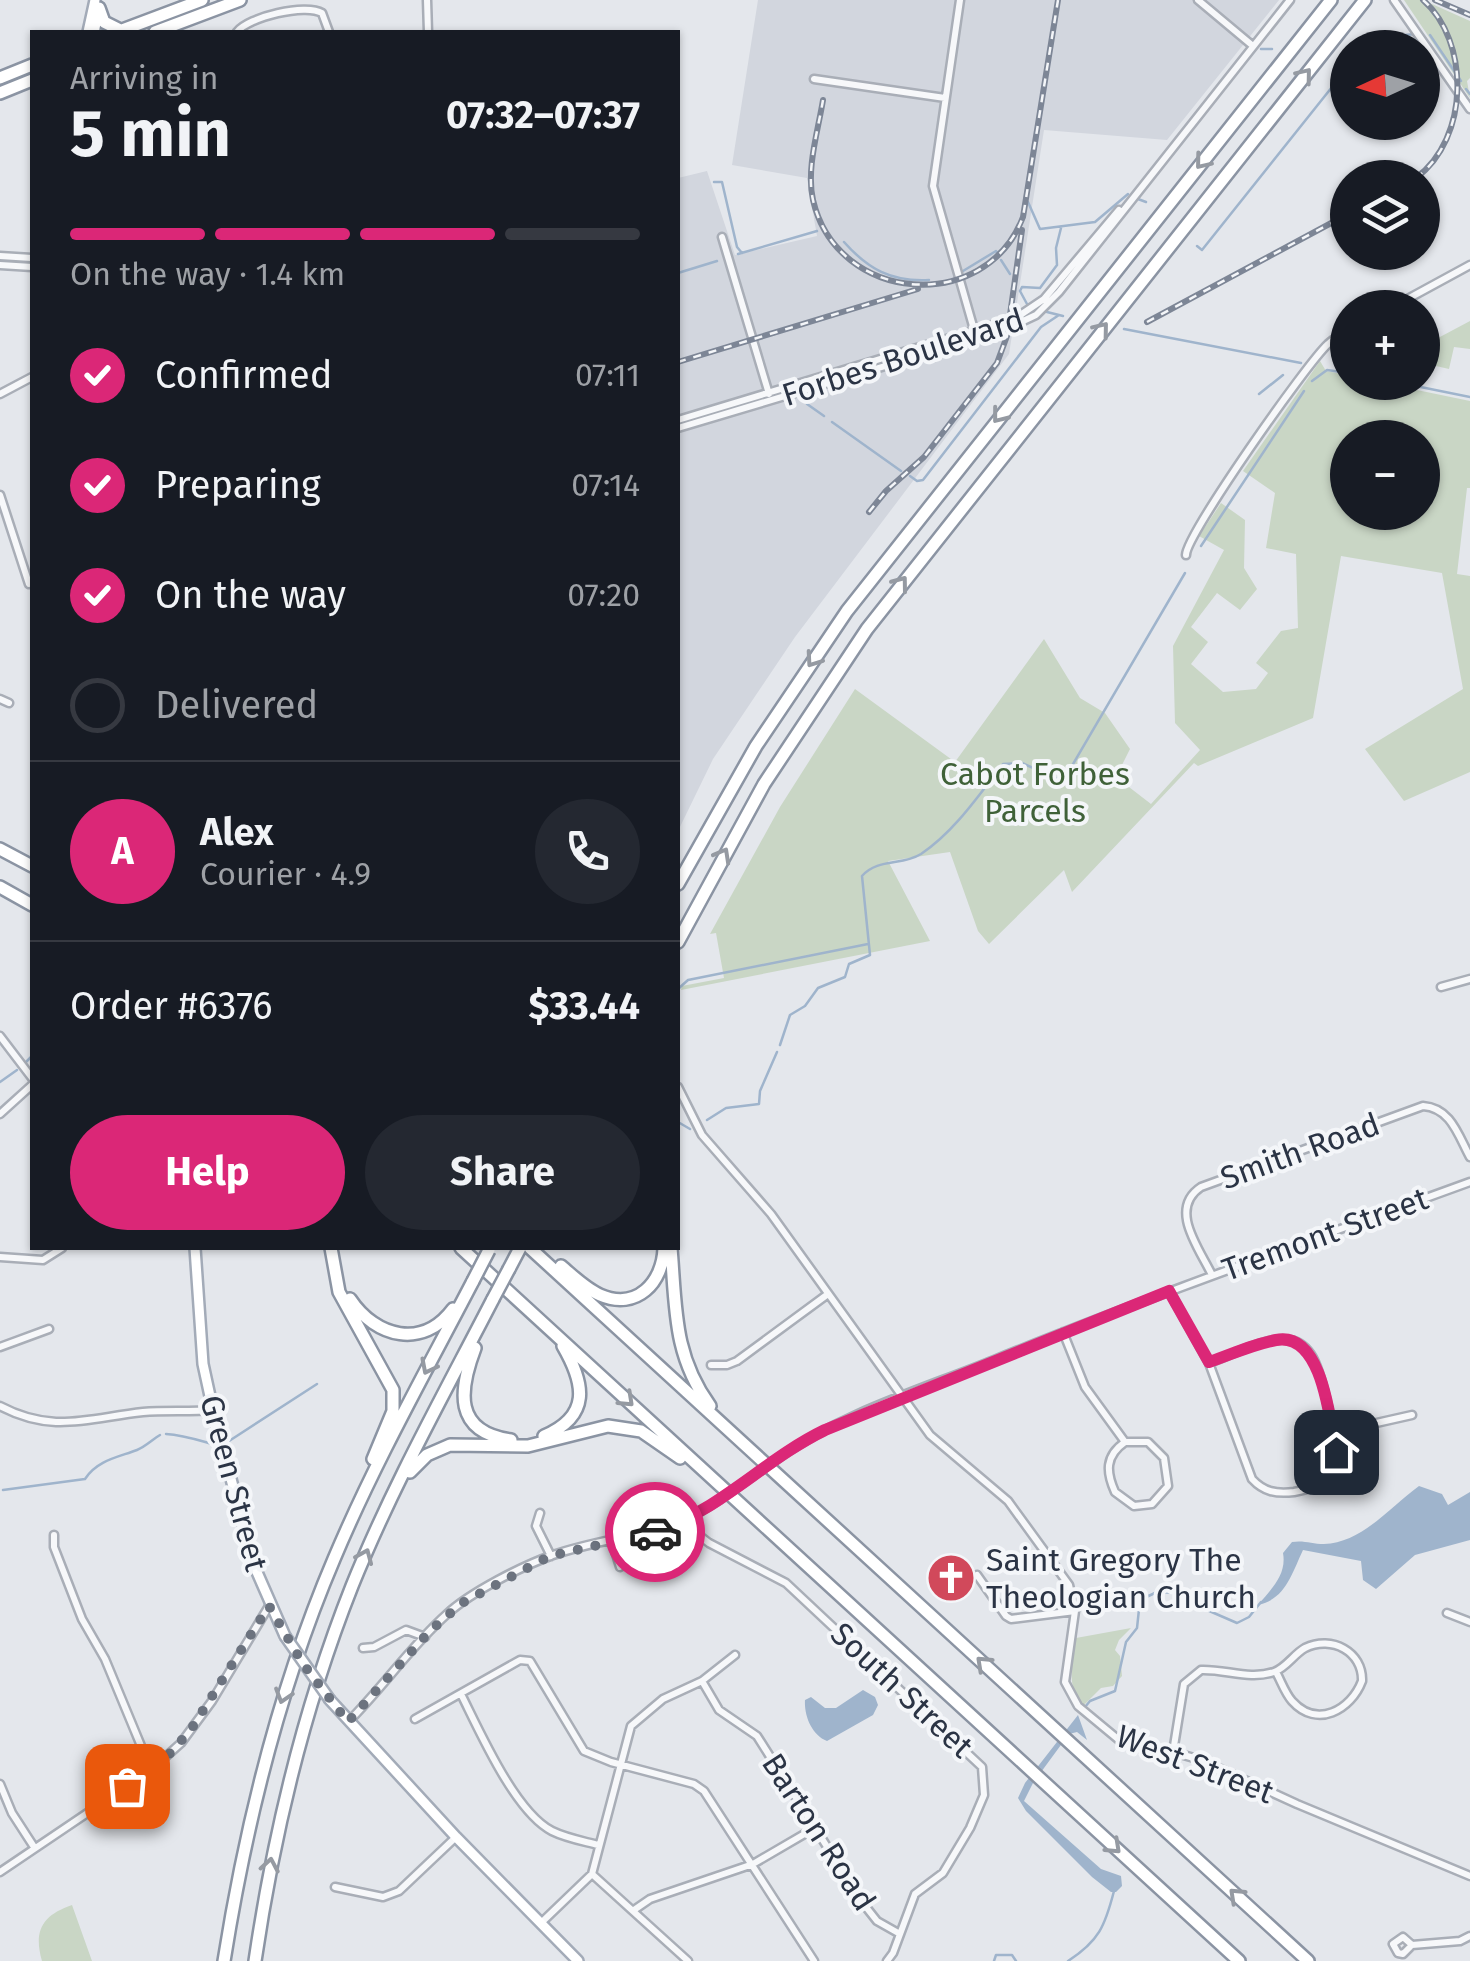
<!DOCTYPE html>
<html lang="en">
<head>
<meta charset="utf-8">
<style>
	:root { --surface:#171b24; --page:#242831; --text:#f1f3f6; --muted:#9ea1a6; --line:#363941; --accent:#db2777 }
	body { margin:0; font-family:"Fira Sans",sans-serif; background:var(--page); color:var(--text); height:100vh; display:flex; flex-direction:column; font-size:38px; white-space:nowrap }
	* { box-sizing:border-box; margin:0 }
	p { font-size:32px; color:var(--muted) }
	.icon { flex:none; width:55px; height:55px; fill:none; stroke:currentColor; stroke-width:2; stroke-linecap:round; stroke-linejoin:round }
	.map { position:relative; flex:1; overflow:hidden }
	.sheet { position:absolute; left:30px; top:30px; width:650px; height:1220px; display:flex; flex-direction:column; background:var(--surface); border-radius:0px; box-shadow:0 2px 8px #0004 }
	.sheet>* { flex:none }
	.needle { width:65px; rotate:266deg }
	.buttons { position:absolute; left:1330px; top:30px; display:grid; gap:20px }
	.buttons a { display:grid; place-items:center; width:110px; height:110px; border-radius:50%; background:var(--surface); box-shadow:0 2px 8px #0004; font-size:50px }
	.pin { position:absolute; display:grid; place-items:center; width:85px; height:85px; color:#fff; margin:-42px; border-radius:20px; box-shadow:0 5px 15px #0006 }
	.courier { position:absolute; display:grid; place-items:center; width:100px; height:100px; margin:-50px; border:8px solid #db2777; border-radius:50%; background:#fff; color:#222; box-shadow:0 2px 12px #0007 }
	.head em { font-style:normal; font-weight:700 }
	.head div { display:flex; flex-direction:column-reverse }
	.head { display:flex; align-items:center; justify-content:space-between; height:170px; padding:0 40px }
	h1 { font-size:65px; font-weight:700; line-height:75px }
	.bar { display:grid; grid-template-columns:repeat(4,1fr); gap:15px 10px; align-content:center; height:120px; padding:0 40px }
	.bar i { height:12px; border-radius:8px; background:var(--line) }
	.bar .active { background:var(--accent) }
	.bar p { grid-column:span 4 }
	.line { display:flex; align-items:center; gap:25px; padding:0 40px; border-top:2px solid var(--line) }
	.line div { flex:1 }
	.round { display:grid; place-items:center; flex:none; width:105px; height:105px; border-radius:52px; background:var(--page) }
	ol { padding:0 40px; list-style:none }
	li { display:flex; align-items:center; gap:30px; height:110px }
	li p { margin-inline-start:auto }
	li .icon { padding:10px; border-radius:50%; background:var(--accent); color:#fff; stroke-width:4 }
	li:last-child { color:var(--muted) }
	li i { width:55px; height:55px; border:5px solid var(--line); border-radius:50% }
	.action { display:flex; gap:20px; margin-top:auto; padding:20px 40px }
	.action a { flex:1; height:115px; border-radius:60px; background:var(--accent); color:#fff; font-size:40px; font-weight:700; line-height:115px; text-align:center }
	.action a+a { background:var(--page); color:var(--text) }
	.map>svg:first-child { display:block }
	.built { fill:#d2d6de }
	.green { fill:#c9d6c5; fill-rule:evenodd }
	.water { fill:#9fb4cc }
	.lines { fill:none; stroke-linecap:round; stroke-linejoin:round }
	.stream { stroke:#9fb4cc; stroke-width:2.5 }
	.minor-casing { stroke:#a9aeb7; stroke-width:11 }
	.major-casing { stroke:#a3abb8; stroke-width:14 }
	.highway-casing { stroke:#8b94a3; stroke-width:16 }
	.minor { stroke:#f7f8fa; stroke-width:6 }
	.major { stroke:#fff; stroke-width:9 }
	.highway { stroke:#fff; stroke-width:11 }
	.rail-casing { stroke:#7d8696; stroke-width:6 }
	.rail { stroke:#f4f6f9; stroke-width:2.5; stroke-dasharray:8; stroke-linecap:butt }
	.minor-bridge-casing { stroke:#a9aeb7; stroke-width:11; stroke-linecap:butt }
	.major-bridge-casing { stroke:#a3abb8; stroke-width:14; stroke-linecap:butt }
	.highway-bridge-casing { stroke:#8b94a3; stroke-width:16; stroke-linecap:butt }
	.minor-bridge { stroke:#f7f8fa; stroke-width:6 }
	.major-bridge { stroke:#fff; stroke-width:9 }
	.highway-bridge { stroke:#fff; stroke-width:11 }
	.oneway { stroke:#959aa2 }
	.done { stroke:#6c737f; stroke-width:10; stroke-dasharray:0 18 }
	.route { stroke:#db2777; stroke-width:12 }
	.labels { text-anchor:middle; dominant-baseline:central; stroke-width:8; stroke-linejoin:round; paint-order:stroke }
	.street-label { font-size:32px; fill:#2b3445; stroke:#f4f6f9 }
	.park-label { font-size:32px; fill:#3f6138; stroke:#f4f6f9 }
	.poi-label { font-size:32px; fill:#2b3445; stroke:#f4f6f9; text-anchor:start }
</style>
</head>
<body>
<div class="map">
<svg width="1470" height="1961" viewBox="0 0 1470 1961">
	<rect width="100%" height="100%" fill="#e4e7ec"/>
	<!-- built -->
	<path class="built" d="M758,0H1279L1167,140L1044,130L1009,354L795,637L713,759L678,831V178L707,171L735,255L817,236L807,178L732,165Z"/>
	<!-- green -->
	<path class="green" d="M1404,0H1423L1470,21V78L1467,81L1470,98Z
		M1470,321V349L1454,347L1449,369L1423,363V346Z
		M1320,361L1326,371L1347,375L1348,382L1383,383L1470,401V488H1467L1457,574L1470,576V772L1404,801L1365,749L1463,689L1442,573L1341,556L1313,718L1198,766L1194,763L1072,892L1064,870L989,944L978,931L950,852L888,861L930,941L681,990L682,986L724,978L716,933L710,934L780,807L855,689L955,762L1044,639L1080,698L1105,713L1130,749L1116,777L1151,804L1200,750L1175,723L1173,646L1224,550L1199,536L1221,503L1245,520L1244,568L1257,589L1240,610L1217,593L1191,627L1208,642L1191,664L1223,692L1256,689L1268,673L1256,663L1281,631L1298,628L1296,554L1266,548L1275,493L1243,471ZM1348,438H1422V512H1348Z
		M1131,1628L1119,1640L1115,1650L1120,1656L1122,1676L1113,1686L1101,1688L1083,1706C1065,1686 1073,1662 1076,1638Z
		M72,1905L92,1961H42C33,1930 43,1915 72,1905Z"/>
	<!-- water -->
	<path class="water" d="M1419,1486L1442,1494L1448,1505L1470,1492V1540L1415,1555L1376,1589L1363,1580L1361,1561L1303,1550C1292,1573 1286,1599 1258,1605C1271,1589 1287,1575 1283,1553L1292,1542C1304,1540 1312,1544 1324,1544C1362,1543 1391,1506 1419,1486Z
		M863,1690L875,1697L878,1705L873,1715L827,1741C812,1735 804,1716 805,1700L811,1697L825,1708H836Z
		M1078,1715L1087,1740L1077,1732L1069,1734L1033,1783L1024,1801L1101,1869L1121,1876L1122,1886L1116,1892H1111L1092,1877L1026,1811L1018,1798L1025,1783Z"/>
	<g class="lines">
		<!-- stream -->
		<path class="stream" d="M1430,35L1461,81
			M1357,40L1415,34
			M1261,49H1272
			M1466,89L1470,94
			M714,182H722L737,247L742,253
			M1138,199L1146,202
			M1028,202L1040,229L1095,222L1128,194
			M844,242C868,269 891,282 929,280
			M1197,246L1202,250L1348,67
			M738,254L817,231
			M1001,260L1010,274
			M963,271L996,251L998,254
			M678,273L717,261
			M1027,304L1020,291L1022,287L1040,288L1057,265L1056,248L1061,228
			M1047,312L1063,316
			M1124,329L1301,363
			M1312,381L1327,370L1348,373
			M1396,382L1470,397
			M1259,394L1283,375
			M807,404L824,416
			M832,422L901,471
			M910,476L917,481L923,480L1041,327L1059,315
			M1201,546L1304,391
			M678,989L688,980L868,944
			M780,1045L790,1015L805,1006L818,988L845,977L849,964L870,955L862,876C878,858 902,866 921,854C954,832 979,795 1003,764L1022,763L1058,779L1066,776L1185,573
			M24,1064L32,1056
			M0,1082L17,1070
			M707,1120L726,1108L759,1104L760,1091L777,1052
			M678,1122L690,1129
			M166,1434C184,1435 201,1441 216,1445
			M226,1443L317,1384
			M3,1490L85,1479C97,1460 119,1457 137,1450C145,1447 153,1439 160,1435
			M1085,1707L1090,1701L1115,1691L1126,1642L1137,1628L1140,1600L1157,1592L1203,1594L1211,1602L1207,1610L1237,1623L1249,1617L1261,1602
			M994,1961L996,1955H1012L1016,1961
			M1068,1961C1099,1941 1105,1926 1114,1891"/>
		<!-- minor casing -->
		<g class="minor-casing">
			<path id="minor" d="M427,0L428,32
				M960,0L933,186L975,333
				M1198,0L1253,46
				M1394,0L1470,109
				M237,32C248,17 306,3 322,13L329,32
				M814,79L945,98
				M722,237L769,394
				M0,256L32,258
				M0,265L32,267
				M1391,308L1470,265
				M0,394L32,377
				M678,420L1016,318L1044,299L1119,210
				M678,428L1002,331L1036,315L1059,292L1290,0
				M0,495L29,584
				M1186,555C1186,535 1307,363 1328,344C1334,338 1341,335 1348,331
				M0,699L9,703
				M1441,987L1470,979
				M0,1036L32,1078
				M678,1087L702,1135L771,1214L930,1435L1008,1501L1069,1585L1075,1611L1065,1682L1078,1706L1119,1740L1132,1747L1173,1752L1201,1760L1297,1804L1470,1876
				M0,1114L32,1085
				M0,1257L43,1260L62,1248
				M1212,1275C1199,1248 1168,1209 1201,1187L1423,1106C1451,1108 1458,1135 1470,1157
				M1169,1291L1209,1363L1252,1479C1264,1492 1276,1494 1294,1492C1310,1489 1324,1486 1332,1470C1341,1452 1323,1376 1313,1358C1308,1349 1300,1342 1290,1340C1269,1335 1229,1356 1209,1363
				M1063,1332L1085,1387L1125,1442C1105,1456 1106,1472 1115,1492L1134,1506L1152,1504L1168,1486L1164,1458L1148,1442H1125
				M0,1347L49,1329
				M711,1365H727L737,1361L828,1294
				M0,1406C53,1434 88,1418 143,1412C166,1410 190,1412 213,1410
				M1332,1433L1412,1415
				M780,1457C843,1413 923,1389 994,1360C1151,1296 1311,1240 1470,1182
				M540,1513L536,1526L551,1556
				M689,1519L696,1533L709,1543L786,1583L982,1767L984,1795L970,1828L943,1873L915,1894L893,1953L887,1961
				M54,1535V1547L82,1619L105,1659L151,1770
				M612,1541L620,1567
				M977,1575L1006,1616L1011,1619L1075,1611
				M1447,1613L1470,1622
				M363,1648L374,1647L406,1630L425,1637
				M702,1681L719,1710L757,1736L862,1902L877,1921L900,1934
				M461,1694C480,1732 515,1812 552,1831C566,1838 583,1841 598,1845
				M415,1719L520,1660L530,1661L584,1751L611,1762L694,1784L704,1791L814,1961
				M349,1721C383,1687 411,1646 447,1614C471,1592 522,1566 553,1555C614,1534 663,1538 719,1500
				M1173,1752L1184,1684L1201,1670C1226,1669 1249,1680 1274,1672C1286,1668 1294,1654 1305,1648C1332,1635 1363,1652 1362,1681C1351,1710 1317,1729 1292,1701C1285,1693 1281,1681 1276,1672
				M0,1784L12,1813L34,1847
				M0,1872L151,1770L181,1743L212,1701L269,1606
				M592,1874L688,1961
				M335,1887L383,1897L399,1891L456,1837
				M634,1910L650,1899L753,1864L813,1829
				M542,1922L592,1874L631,1726L663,1699L702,1681L735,1655
				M1412,1945L1403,1937L1393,1944L1398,1953L1403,1954L1412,1945L1460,1941L1470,1936"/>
		</g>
		<!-- major casing -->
		<g class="major-casing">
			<path id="major" d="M88,32L95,0
				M94,32L99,11
				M195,1248L203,1364L213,1410L253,1563L285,1636
				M330,1700L456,1837L578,1961"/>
		</g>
		<!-- highway casing -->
		<g class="highway-casing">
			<path id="highway" d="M99,8L104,22L122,31
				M117,32L202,0
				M155,32L240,0
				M0,78L32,65
				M0,93L32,80
				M0,849L32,866
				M678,884L756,746L847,611L1331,0
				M0,887L32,905
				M678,942L764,784L867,629L1365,0
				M331,1248L339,1292L393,1390V1411L373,1459
				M461,1248L1239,1961
				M530,1248L1308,1961
				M671,1248C676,1308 673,1355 710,1406
				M561,1266C573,1276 586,1289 600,1295C637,1311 663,1282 664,1248
				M509,1269L520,1248
				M350,1299C376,1338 423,1349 453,1309
				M475,1348C459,1390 453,1432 511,1440
				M544,1436C591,1416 585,1384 563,1346
				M410,1472L427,1455L450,1445L528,1446L608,1426L641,1431L680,1458
				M224,1961C246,1823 279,1688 334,1559C374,1464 425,1373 473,1281
				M255,1961C274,1832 304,1707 352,1586C392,1487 444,1394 493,1299"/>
		</g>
		<!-- minor -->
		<use href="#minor" class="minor"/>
		<!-- major -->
		<use href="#major" class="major"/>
		<!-- highway -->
		<use href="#highway" class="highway"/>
		<!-- rail casing -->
		<g class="rail-casing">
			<path id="rail" d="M1435,0L1470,15
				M823,100C818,131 806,169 813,200C837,304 986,315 1023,217L1058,0
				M1416,178C1470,138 1470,41 1423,0
				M1147,322L1348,214
				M678,362L918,289
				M869,512L886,491L924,457L997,363L1007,336L1022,230"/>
		</g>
		<!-- rail -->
		<use href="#rail" class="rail"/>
		<!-- minor-bridge casing -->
		<g class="minor-bridge-casing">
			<path id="minor-bridge" d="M719,1500L780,1457"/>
		</g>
		<!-- major-bridge casing -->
		<g class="major-bridge-casing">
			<path id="major-bridge" d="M285,1636L330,1700"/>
		</g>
		<!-- highway-bridge casing -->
		<g class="highway-bridge-casing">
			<path id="highway-bridge" d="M473,1281L489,1250
				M493,1299L509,1269"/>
		</g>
		<!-- minor-bridge -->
		<use href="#minor-bridge" class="minor-bridge"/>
		<!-- major-bridge -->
		<use href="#major-bridge" class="major-bridge"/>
		<!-- highway-bridge -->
		<use href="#highway-bridge" class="highway-bridge"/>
	</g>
	<!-- one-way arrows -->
	<defs><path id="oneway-chevron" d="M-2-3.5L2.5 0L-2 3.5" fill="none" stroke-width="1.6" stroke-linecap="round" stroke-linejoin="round" transform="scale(2.5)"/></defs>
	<g class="oneway">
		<use href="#oneway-chevron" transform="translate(1305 75) rotate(-51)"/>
		<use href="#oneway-chevron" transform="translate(1202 162) rotate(129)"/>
		<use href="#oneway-chevron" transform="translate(1102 329) rotate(-51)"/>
		<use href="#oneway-chevron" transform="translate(999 416) rotate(128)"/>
		<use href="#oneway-chevron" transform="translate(901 583) rotate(-53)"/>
		<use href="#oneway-chevron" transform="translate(813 660) rotate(125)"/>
		<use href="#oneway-chevron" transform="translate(723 855) rotate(-61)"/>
		<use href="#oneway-chevron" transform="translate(428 1367) rotate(117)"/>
		<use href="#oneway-chevron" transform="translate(627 1400) rotate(43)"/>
		<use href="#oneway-chevron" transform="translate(365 1556) rotate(-67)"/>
		<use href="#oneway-chevron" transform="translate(983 1663) rotate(-137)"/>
		<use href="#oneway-chevron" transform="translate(283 1696) rotate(107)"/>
		<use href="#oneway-chevron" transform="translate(1114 1847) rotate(43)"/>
		<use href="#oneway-chevron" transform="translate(270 1865) rotate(-80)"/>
		<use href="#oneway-chevron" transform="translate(1236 1895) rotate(-137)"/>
	</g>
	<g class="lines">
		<!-- done -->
		<path class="done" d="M127,1786L162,1762L190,1731L269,1606L303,1664L348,1722L430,1631L462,1603L550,1556L655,1532"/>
		<!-- route -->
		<path class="route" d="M655,1532C719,1511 765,1459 825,1430L1169,1291L1209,1362C1230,1355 1253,1344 1276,1340C1322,1331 1330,1419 1336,1452"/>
	</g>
	<!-- icons -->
	<defs>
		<g id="church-disc" transform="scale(2.5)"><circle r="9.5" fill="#d1495b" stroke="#f4f6f9"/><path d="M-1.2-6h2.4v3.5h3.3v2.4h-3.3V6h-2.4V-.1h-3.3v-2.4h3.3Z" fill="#fff"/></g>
	</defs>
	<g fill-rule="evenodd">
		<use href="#church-disc" x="951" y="1578"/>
	</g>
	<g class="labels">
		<!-- street labels -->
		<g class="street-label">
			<text transform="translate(903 357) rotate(-18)">Forbes Boulevard</text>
			<text transform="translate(1300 1151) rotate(-20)">Smith Road</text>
			<text transform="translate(1325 1234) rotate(-20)">Tremont Street</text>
			<text transform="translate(234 1483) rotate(75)">Green Street</text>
			<text transform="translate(902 1690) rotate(43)">South Street</text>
			<text transform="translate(1195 1764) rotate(21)">West Street</text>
			<text transform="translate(819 1832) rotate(57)">Barton Road</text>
		</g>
		<!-- park labels -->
		<g class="park-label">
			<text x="1035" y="774">Cabot Forbes<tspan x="1035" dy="37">Parcels</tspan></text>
		</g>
		<!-- poi labels -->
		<g class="poi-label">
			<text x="986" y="1560">Saint Gregory The<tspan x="986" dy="37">Theologian Church</tspan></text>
		</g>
	</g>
</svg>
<div class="buttons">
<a><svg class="needle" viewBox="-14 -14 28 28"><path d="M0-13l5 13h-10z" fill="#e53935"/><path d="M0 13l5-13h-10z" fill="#9ea1a6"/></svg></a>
<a><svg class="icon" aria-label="layers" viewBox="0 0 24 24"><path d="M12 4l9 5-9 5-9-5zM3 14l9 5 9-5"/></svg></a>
<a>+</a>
<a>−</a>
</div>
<div class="pin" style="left:127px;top:1786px;background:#ea580c"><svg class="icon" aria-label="bag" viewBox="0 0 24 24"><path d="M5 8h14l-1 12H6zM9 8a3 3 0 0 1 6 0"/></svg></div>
<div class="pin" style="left:1336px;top:1452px;background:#1f2937"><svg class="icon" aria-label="home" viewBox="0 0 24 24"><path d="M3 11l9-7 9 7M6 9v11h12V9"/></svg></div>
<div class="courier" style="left:655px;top:1532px"><svg class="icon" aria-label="car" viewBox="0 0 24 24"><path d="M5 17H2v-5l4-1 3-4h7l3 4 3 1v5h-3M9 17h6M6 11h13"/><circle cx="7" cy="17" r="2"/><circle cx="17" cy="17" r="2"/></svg></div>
<section class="sheet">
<div class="head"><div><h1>5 min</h1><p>Arriving in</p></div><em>07:32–07:37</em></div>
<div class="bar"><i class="active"></i><i class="active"></i><i class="active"></i><i></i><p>On the way · 1.4 km</p></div>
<ol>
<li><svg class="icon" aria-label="check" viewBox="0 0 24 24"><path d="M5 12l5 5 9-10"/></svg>Confirmed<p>07:11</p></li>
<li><svg class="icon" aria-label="check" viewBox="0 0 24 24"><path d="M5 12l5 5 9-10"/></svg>Preparing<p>07:14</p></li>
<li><svg class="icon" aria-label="check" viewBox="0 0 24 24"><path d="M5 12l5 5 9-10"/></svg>On the way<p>07:20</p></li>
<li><i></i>Delivered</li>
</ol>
<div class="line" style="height:180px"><b class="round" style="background:var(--accent);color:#fff">A</b><div><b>Alex</b><p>Courier · 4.9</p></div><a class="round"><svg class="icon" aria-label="phone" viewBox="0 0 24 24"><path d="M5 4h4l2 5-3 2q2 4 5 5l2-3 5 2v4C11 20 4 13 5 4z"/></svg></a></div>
<div class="line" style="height:130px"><div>Order #6376</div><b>$33.44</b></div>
<div class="action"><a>Help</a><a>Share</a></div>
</section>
</div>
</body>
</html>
